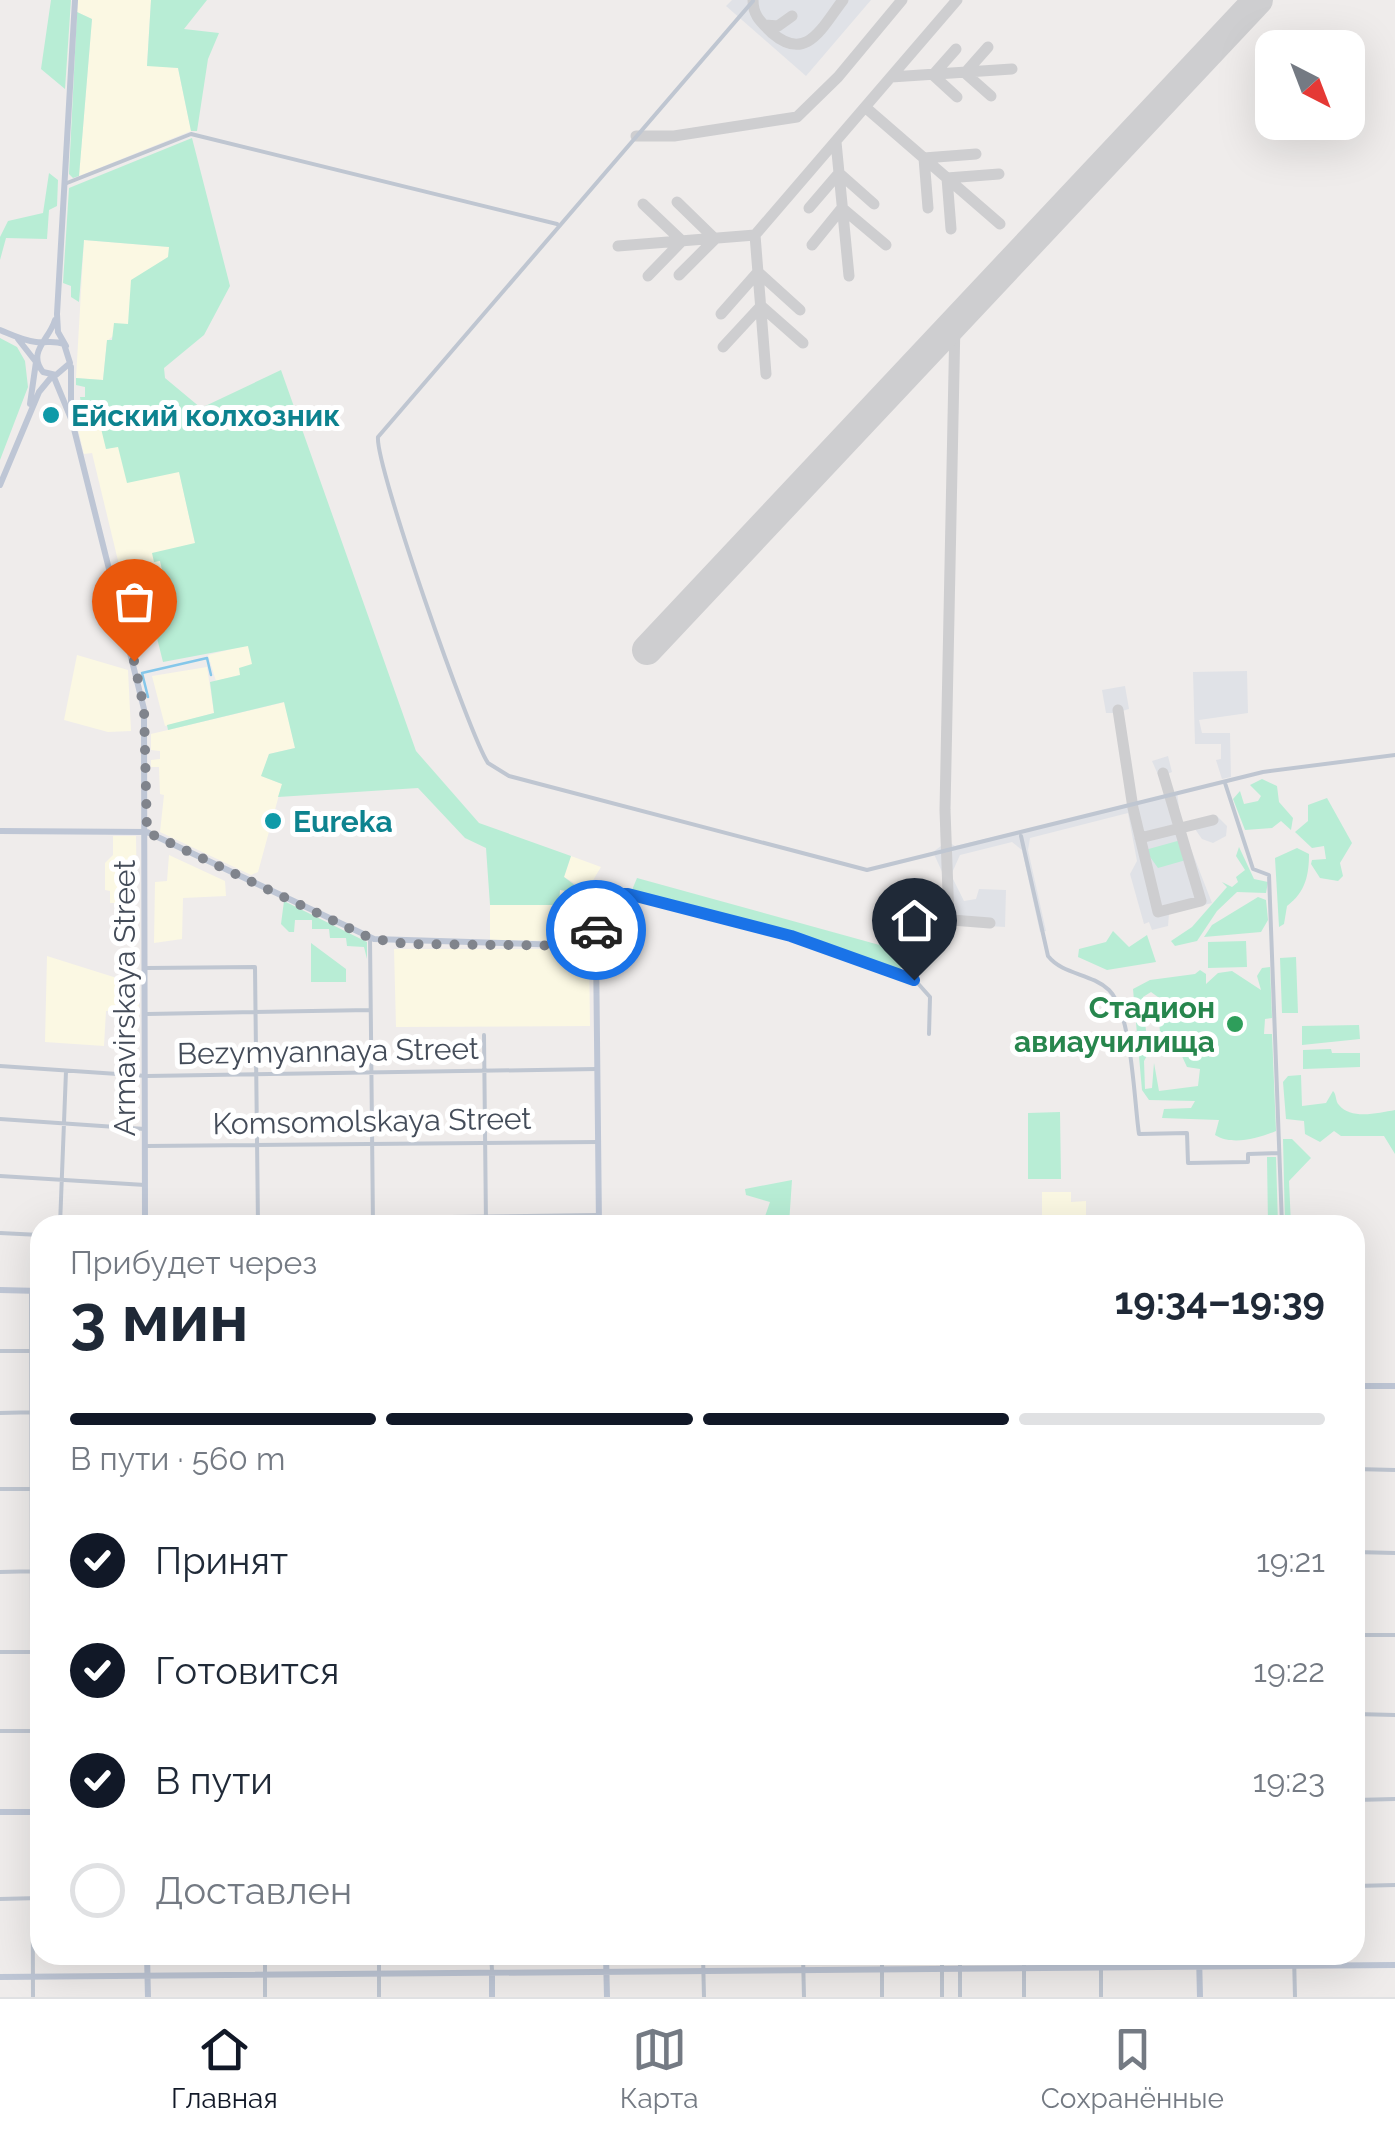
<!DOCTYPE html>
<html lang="ru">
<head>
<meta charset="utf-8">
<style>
	:root { --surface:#fff; --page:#f6f6f7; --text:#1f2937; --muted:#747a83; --line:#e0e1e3; --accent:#111827 }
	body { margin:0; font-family:Raleway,sans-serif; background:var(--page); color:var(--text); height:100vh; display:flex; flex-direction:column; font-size:38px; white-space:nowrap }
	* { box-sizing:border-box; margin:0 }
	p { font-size:32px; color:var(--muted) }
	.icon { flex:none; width:55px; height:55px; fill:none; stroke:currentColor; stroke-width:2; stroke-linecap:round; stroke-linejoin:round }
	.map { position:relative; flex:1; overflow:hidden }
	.panel { position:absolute; left:30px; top:1215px; width:1335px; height:750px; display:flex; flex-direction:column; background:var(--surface); border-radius:30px; box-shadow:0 10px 40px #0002 }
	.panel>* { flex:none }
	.needle { width:65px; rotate:138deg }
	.tools { position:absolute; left:1255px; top:30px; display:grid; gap:20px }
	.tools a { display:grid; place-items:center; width:110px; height:110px; border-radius:20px; background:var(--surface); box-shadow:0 10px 40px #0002; font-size:50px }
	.pin { position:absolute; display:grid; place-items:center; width:85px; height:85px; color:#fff; margin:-102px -42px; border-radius:50% 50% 50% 0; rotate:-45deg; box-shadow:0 0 10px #0007 }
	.pin .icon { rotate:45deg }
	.courier { position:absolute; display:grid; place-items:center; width:100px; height:100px; margin:-50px; border:8px solid #1a73e8; border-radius:50%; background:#fff; color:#222; box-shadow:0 2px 12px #0007 }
	.summary em { font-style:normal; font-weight:700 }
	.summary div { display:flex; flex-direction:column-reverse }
	.summary { display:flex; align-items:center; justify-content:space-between; height:170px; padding:0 40px }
	h1 { font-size:65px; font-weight:700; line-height:75px }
	.bar { display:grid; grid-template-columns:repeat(4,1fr); gap:15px 10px; align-content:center; height:120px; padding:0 40px }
	.bar i { height:12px; border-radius:8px; background:var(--line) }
	.bar .on { background:var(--accent) }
	.bar p { grid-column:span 4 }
	ol { padding:0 40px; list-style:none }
	li { display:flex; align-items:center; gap:30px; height:110px }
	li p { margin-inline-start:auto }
	li .icon { padding:10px; border-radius:50%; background:var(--accent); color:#fff; stroke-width:4 }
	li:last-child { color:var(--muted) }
	li i { width:55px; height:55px; border:5px solid var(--line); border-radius:50% }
	.dock { display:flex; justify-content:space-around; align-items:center; height:140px; border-top:2px solid var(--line); background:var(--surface); font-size:28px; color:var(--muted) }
	.dock a { display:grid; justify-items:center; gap:5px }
	.dock .on { color:var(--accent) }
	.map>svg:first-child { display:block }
	.commercial { fill:#fbf8e3 }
	.airport { fill:#e0e2e7 }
	.green { fill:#b8edd5; fill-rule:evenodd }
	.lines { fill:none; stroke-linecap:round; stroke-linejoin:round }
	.stream { stroke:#85c7ea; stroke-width:2.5 }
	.taxiway { stroke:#ceced0; stroke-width:11 }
	.runway { stroke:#ceced0; stroke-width:30 }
	.street { stroke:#bfc6d1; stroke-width:4 }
	.secondary { stroke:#bec6d5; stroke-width:6 }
	.done { stroke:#80848c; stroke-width:10; stroke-dasharray:0 18 }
	.route { stroke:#1a73e8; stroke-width:12 }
	.culture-dot { fill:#0f9aa8; stroke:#fff; stroke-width:4 }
	.leisure-dot { fill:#2e9e5b; stroke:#fff; stroke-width:4 }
	.labels { text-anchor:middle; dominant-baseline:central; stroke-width:10; stroke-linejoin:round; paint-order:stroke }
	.culture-label { font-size:30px; font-weight:bold; fill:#0d838f; stroke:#fff; text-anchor:start }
	.street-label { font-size:30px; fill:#444c59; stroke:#fff }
	.leisure-label { font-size:30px; font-weight:bold; fill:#27864d; stroke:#fff; text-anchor:end }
</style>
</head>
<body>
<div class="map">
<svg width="1395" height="1997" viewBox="0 0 1395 1997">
	<rect width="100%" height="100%" fill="#efeceb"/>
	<!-- commercial -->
	<path class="commercial" d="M78,0H151L147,65L178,68L191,131L79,176L92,19L77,12Z
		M84,240L170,247L169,257L128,324L107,341L103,380L76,378Z
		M97,411L107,449L117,446L179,471L195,543L160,561L173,618L135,631L92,453L84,454L75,417Z
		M248,645L253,664L240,675L216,681L208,655Z
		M77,655L128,670L131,731L108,732L64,720Z
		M207,667L214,713L165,726L152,676Z
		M285,702L295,748L269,754L262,776L282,784L258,872L251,875L160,832L164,795L160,794L159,767H151V760L160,759V751L151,750V734Z
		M113,836H136L137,903H110V891L105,890V863L113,855Z
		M169,855L225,881L226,896L183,898L182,939L154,943L155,882L167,881Z
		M571,856L601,867L587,890L564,877Z
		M559,890L587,894L584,941L490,940V905H558Z
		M394,949H589L590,1026L396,1027Z
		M47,956L139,985V1009L106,1011L104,1046L45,1042Z
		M1042,1192H1071V1202L1086,1201V1219L1042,1220Z"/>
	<!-- airport -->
	<path class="airport" d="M732,0H871L806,76L726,6Z
		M1247,671L1248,713L1199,720L1202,733H1230L1231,777L1222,779L1216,760L1221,759V744H1195L1193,672Z
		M1125,686L1129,709L1122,711L1136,804L1167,795L1152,761L1168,756L1172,772L1167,774L1172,793L1177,792L1181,823L1216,815L1227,826L1226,836L1213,843L1202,839L1195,829L1184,831L1212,903L1169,914L1168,926L1152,930L1149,922L1144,924L1130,874L1137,861L1128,813L1030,838L1028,850L1046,931L1040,932L1022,850L1012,842L960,855L951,875L964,901L976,899L979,889L1006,890L1005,927L919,922L920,897L939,896L944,888V876L933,852L941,846L940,803L950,802V843L955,846L1129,805L1114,713H1106L1102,690Z"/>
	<!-- green -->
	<path class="green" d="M51,0H71L65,89L41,69Z
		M151,0H207L184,29L219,33L208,59L197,131H191L178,68L147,66Z
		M77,12L92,19L79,176L73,178L69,174Z
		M192,138L230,286L204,335L164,368L165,378L201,408L281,370L416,751L479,823L571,856L564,877L587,894L560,890L559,905H490L486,848L465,838L418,788L278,797L282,784L261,776L269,754L295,748L284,702L168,730L167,725L214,713L210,682L240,675L239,668L252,664L248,646L163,662L157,638L138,642L135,631L173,618L160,561L154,562L152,553L195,543L179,472L127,483L118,447L106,449L97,412L83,415L80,397H85V387L76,385V378L103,380L107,340H112L114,323L128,324L131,280L168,257L169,247L84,240L79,302L71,297V286L63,283L69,188Z
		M49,173L58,180L57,206L49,210L47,239L6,238L0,260V237L8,221L43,213Z
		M0,338L17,347L25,361L28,387L0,460Z
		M1262,779L1277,786L1279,802L1293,818L1291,830L1281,821L1272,828L1245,830L1233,799L1240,791L1244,804L1258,801L1261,796L1250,785Z
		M1327,798L1352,843L1340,863L1343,876L1338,881L1320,878L1311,864L1312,860L1326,859L1324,846L1312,848L1295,832L1308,821V805Z
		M1181,840L1186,860L1158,868L1145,850Z
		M1239,847L1254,879L1268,882L1266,893L1237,892L1217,911L1197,941L1175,946L1171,941L1192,927L1227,887L1222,882L1232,887L1238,882L1236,877L1245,870L1236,856Z
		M1297,848L1309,854C1309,874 1306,892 1287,906L1284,924L1279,927L1275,858Z
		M637,878L912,954L899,971L797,935L637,895L632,890Z
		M1258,897L1266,900L1268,920L1261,932L1204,937L1212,925Z
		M284,901L367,942V959L364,947L347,946L346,938H330L329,929H312V920H295L294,932H289L281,924Z
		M1113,931L1129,947L1147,935L1156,962L1107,970L1078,957L1079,949L1106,942Z
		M1246,941L1247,967L1208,968V942Z
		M311,943L346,969V982H311Z
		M1296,957L1298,1013H1282L1280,958Z
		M1270,967L1272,1018L1265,1019L1264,1034H1272L1276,1131C1259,1138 1232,1146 1215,1135L1219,1120L1162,1118L1164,1109L1191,1108L1195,1101L1149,1100L1142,1090L1133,989L1150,980L1195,974L1200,970L1206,974V984L1218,973L1232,971L1261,990L1257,976L1262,968ZM1151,992L1173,1008L1152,1012L1159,1021L1161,1044L1180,1052L1187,1067L1200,1069L1198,1086L1159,1091L1154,1063L1152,1088L1145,1089L1144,1061L1148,1054L1143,997Z
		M1359,1025L1360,1039L1302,1045V1026Z
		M1331,1049L1332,1053H1360V1067L1303,1069V1050Z
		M1301,1075L1302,1106L1326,1103L1333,1091C1337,1095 1335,1101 1339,1105C1351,1120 1378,1113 1395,1110V1154L1384,1136H1341L1334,1131L1320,1142L1305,1134L1304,1121L1286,1119L1283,1082L1288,1076Z
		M1060,1112L1061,1179H1028V1113Z
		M1283,1139H1292L1311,1158L1289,1181L1291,1225H1285Z
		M1267,1157H1276L1278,1225H1268Z
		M792,1180L789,1224L762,1225L770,1202L746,1195L745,1189Z"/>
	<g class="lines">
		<!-- stream -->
		<path class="stream" d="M148,697L142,673L207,658L211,675"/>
		<!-- taxiway -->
		<path class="taxiway" d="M753,0C753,16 761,22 772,33C807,63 822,27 843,0
			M765,25L778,26L792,16
			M988,47L965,73L991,96
			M956,49L933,75L957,97
			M891,77L1012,69
			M865,107L1000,224
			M636,136H674L797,117L838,77L902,0
			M836,142L849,276
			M677,202L715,239L679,275
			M643,204L682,241L648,276
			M809,208L839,173L874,204
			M928,208L924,158L976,154
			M951,229L947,178L999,174
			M755,235L957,0
			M812,245L842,208L886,245
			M618,246L755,235L766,374
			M721,314L758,272L800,310
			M723,347L761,306L803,343
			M1118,710L1133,808L1158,912L1201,901L1163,773
			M1140,838L1213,820
			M926,918L990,923
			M949,920L945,810L955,322"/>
		<!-- runway -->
		<path class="runway" d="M647,650L1258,0"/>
		<!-- street -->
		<path class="street" d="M753,1L378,437C375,465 470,737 488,763L509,776L867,870L1263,772L1395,755
			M67,183L191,134L557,224
			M1225,783L1253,869L1269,875L1282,1225
			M1021,836L1048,956C1063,975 1091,973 1109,990C1132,1012 1134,1101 1139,1134L1187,1133L1188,1163L1248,1162V1154L1279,1153
			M370,938L373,1225
			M596,943V905L613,893L791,936L914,979L930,997L929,1034
			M147,968L255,967L258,1225
			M147,1014L370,1010
			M484,1035L486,1225
			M0,1066L147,1076L597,1069
			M0,1119L145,1129
			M147,1146L598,1142
			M0,1176L145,1185
			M145,1221L598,1215
			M60,1225L66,1071
			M0,1233L40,1235
			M31,1291L33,1997
			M0,1351H30
			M0,1413L40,1412
			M1355,1469L1395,1470
			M0,1489H40
			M1355,1552L1395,1553
			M0,1572L40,1571
			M1355,1635H1395
			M0,1652H40
			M1355,1714L1395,1715
			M0,1731H40
			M1355,1800L1395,1799
			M1355,1886L1395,1885
			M0,1899L40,1898
			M265,1955V1997
			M379,1955V1997
			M491,1955L492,1970
			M703,1955L704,1997
			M803,1955L804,1997
			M882,1955V1997
			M942,1955V1997
			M960,1955V1997
			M1024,1955V1997
			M1101,1955V1997
			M1294,1955L1295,1997"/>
		<!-- secondary -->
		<path class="secondary" d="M0,330C12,335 24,341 36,342C48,343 53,340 64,344L70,363L56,375L43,372C27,352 49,340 55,320
			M18,339L36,362L30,404
			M66,346L58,332L57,314L75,0
			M71,367V409
			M0,485L39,392L53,375L72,421L144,709L145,1225
			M0,831L147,832L374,939L596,946L599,1225
			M0,1290L40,1291
			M1355,1386H1395
			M0,1812H40
			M147,1955L148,1997
			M606,1955L607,1997
			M1199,1955L1200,1997
			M492,1974V1997
			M0,1977L1395,1965"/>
	</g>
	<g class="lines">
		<!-- done -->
		<path class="done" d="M134,661L144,708L147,832L370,938L406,944L596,946V930"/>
		<!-- route -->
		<path class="route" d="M596,930L600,899L610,894H628L791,936L914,980"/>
	</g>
	<!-- markers -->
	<g class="culture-dot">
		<circle cx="51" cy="415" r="10"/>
		<circle cx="273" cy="821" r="10"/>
	</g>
	<circle class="leisure-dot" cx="1235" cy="1024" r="10"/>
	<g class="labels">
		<!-- culture labels -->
		<g class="culture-label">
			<text x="71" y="415">Ейский колхозник</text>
			<text x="293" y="821">Eureka</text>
		</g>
		<!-- street labels -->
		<g class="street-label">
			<text transform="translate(124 998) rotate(-90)">Armavirskaya Street</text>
			<text transform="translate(328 1051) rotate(-1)">Bezymyannaya Street</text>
			<text transform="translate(372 1121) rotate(-1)">Komsomolskaya Street</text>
		</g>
		<!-- leisure labels -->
		<g class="leisure-label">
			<text x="1215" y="1007">Стадион<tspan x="1215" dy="34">авиаучилища</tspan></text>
		</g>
	</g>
</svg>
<div class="tools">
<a><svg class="needle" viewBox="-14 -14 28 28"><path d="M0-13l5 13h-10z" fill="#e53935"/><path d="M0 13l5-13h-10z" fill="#747a83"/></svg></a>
</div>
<div class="pin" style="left:134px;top:661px;background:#ea580c"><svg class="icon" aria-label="bag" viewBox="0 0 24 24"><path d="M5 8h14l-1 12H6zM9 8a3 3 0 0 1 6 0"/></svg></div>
<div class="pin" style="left:914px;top:980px;background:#1f2937"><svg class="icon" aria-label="home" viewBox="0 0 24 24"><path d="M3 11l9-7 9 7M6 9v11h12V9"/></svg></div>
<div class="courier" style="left:596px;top:930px"><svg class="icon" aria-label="car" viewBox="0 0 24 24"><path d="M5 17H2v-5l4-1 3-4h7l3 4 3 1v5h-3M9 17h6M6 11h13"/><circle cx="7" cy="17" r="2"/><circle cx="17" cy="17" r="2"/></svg></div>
<section class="panel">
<div class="summary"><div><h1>3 мин</h1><p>Прибудет через</p></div><em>19:34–19:39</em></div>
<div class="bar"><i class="on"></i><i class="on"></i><i class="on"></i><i></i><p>В пути · 560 m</p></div>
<ol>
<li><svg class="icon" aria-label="check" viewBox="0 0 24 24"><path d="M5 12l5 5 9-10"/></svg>Принят<p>19:21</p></li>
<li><svg class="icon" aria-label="check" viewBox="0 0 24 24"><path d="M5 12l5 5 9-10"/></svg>Готовится<p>19:22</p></li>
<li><svg class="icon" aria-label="check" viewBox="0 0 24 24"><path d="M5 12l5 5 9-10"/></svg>В пути<p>19:23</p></li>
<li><i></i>Доставлен</li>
</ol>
</section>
</div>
<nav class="dock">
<a class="on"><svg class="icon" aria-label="home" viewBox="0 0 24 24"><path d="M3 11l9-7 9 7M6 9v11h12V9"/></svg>Главная</a>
<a><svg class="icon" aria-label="map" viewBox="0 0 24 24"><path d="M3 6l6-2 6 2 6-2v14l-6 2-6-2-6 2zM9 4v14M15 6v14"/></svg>Карта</a>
<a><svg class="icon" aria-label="saved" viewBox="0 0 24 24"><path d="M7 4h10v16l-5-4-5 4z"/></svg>Сохранённые</a>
</nav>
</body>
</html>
